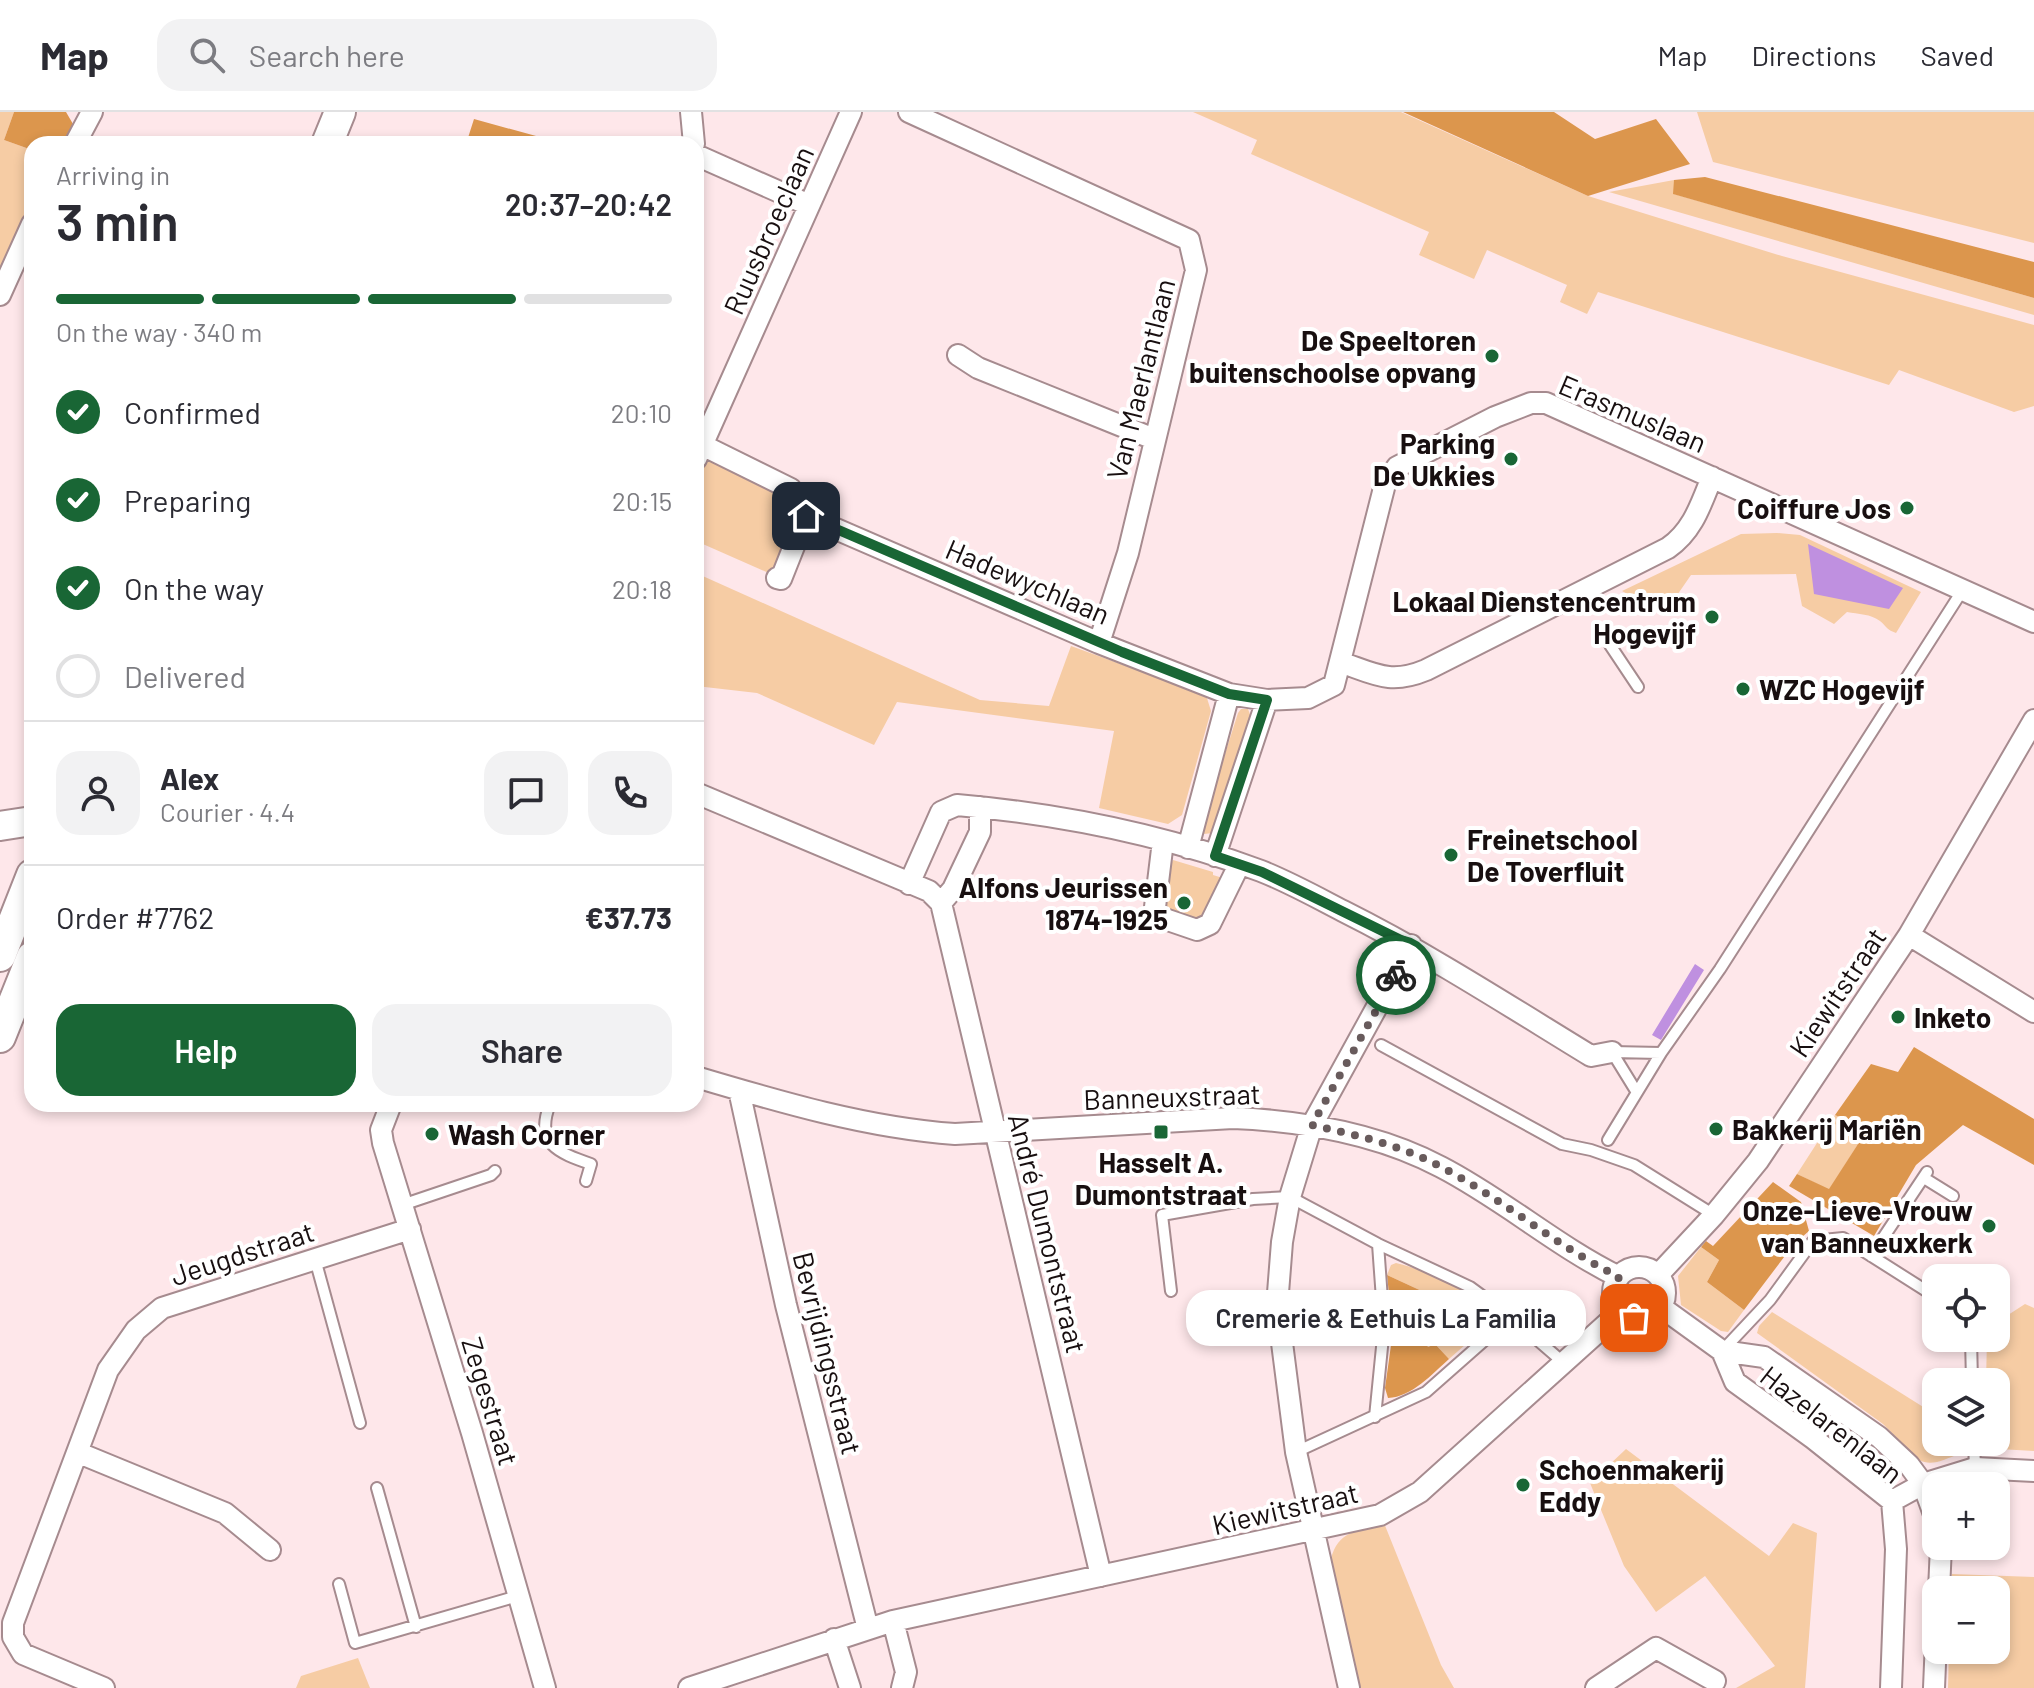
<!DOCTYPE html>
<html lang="en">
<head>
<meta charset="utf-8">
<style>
	:root { --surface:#fff; --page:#f2f2f3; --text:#2b2b33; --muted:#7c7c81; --line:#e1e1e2; --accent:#196635 }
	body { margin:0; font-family:Barlow,sans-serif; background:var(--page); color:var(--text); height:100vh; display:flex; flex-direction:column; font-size:30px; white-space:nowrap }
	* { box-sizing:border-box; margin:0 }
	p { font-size:26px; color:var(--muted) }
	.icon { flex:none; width:44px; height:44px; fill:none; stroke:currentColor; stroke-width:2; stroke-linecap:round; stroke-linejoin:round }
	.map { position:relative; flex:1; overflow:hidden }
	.side { position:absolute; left:24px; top:24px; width:680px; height:976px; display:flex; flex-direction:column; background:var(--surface); border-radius:24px; box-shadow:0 4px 12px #0003 }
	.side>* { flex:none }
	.tools { position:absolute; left:1922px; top:1152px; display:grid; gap:16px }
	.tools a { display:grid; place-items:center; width:88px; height:88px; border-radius:16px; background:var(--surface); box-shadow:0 4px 12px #0003; font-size:40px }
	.pin { position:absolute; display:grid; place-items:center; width:68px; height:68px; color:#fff; margin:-34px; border-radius:16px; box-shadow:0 4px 12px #0006 }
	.courier { position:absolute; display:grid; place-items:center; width:80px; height:80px; margin:-40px; border:6px solid #196635; border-radius:50%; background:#fff; color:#222; box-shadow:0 2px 10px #0007 }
	.bubble { position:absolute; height:56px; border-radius:24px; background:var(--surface); box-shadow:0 4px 12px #0003; font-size:26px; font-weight:600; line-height:56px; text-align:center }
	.overview em { font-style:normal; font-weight:600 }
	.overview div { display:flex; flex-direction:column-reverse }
	.overview { display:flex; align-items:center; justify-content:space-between; height:136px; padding:0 32px }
	h1 { font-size:52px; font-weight:600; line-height:60px }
	.bar { display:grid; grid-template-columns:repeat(4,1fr); gap:12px 8px; align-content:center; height:96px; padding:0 32px }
	.bar i { height:10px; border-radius:6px; background:var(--line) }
	.bar .active { background:var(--accent) }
	.bar p { grid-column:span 4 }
	.line { display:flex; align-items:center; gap:20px; padding:0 32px; border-top:2px solid var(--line) }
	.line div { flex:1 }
	.round { display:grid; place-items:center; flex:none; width:84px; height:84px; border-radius:24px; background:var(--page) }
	ol { padding:0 32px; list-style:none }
	li { display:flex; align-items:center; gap:24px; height:88px }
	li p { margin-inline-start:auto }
	li .icon { padding:8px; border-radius:50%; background:var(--accent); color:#fff; stroke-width:4 }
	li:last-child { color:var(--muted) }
	li i { width:44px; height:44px; border:4px solid var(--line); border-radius:50% }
	.action { display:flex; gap:16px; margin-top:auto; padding:16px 32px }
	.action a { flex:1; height:92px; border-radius:24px; background:var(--accent); color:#fff; font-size:32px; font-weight:600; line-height:92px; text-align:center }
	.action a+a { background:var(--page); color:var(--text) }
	header { display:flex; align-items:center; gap:48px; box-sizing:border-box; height:112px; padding:0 40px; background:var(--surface); border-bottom:2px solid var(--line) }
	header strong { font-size:38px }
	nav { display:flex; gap:44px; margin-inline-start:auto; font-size:28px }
	.search { width:560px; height:72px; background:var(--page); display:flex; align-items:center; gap:20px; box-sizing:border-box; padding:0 28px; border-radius:24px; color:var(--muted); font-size:30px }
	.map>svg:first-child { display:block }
	.green { fill:#f6cca4 }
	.forest { fill:#dc964d }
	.water { fill:#bf90e0 }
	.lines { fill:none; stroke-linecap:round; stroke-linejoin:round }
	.lane-casing { stroke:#a68b8f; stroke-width:14 }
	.street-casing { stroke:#a68b8f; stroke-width:24 }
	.secondary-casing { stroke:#a68b8f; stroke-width:32 }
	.primary-casing { stroke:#a68b8f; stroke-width:34 }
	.lane { stroke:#fff; stroke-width:10 }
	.street { stroke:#fff; stroke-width:20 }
	.secondary { stroke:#fff; stroke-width:28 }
	.primary { stroke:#fff; stroke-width:30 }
	.done { stroke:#685b5c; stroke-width:8; stroke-dasharray:0 14.4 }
	.route { stroke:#196635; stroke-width:10 }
	.poi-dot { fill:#196635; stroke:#fff; stroke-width:3 }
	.labels { text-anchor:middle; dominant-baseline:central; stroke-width:8; stroke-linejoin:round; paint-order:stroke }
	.street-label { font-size:28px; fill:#180f10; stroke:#fff }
	.poi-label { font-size:28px; font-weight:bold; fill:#180f10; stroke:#fff; text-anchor:end }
</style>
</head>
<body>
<header>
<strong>Map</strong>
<div class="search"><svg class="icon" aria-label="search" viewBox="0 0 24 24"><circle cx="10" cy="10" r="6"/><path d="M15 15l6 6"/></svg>Search here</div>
<nav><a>Map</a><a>Directions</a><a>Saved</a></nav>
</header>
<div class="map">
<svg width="2034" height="1576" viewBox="0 0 2034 1576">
	<rect width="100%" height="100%" fill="#fee7ea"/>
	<!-- green -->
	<path class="green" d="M0,0H14L4,28L32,38V95L0,161Z
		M1193,0H1401L1588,84L1782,144L2034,213V294L2014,300L1899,258L1889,273L1598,180L1587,202L1560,190L1567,173L1487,138L1474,167L1419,143L1429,120L1251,42L1257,28Z
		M1697,0H2034V131L1713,50Z
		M1674,68V82L2034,186V203L1609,80Z
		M706,346L774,377L796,406L771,462L696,429V369Z
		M1777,421L1800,423L1921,480L1896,521C1887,518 1887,515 1880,509C1871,502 1858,502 1847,500L1834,512L1802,494L1796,462L1691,463L1664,502L1622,479L1741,422Z
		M696,461L980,588L1049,594L1071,534L1206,583L1211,599L1182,703L1168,712L1099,696L1114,619L897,590L874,633L757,581L696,574Z
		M1241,597H1248L1251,605L1213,721L1204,722L1202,714L1238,601Z
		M1164,748L1172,750L1173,748L1213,760V763L1226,767L1202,810L1164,802Z
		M1835,1003L1867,1018L1829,1078L1797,1062Z
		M1701,1135L1719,1148L1707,1170L1744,1198L1728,1220L1721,1219L1681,1193L1678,1164Z
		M1396,1151C1416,1155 1458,1173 1475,1185C1483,1191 1486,1199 1487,1208L1482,1218L1449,1247L1435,1232L1428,1235C1417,1215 1420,1203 1426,1181L1387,1163L1391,1153Z
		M2025,1192L2034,1196V1339L1999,1337L1985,1332L1996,1330V1270H1986L1987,1226H1996V1200L2008,1203Z
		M1772,1200L1936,1303V1330H1962L1959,1342C1945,1347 1932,1355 1919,1348L1883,1312L1757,1221L1759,1214Z
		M1626,1337L1769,1444L1793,1411L1817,1421L1805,1576H1736L1775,1554L1705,1464L1656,1500L1624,1454L1590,1371Z
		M1384,1411L1441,1553L1454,1576H1361L1357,1571L1331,1447C1338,1418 1359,1419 1384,1411Z
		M1952,1462L2034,1465V1576H1948L1949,1538H1996V1478H1951Z
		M358,1546L370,1576H296L301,1564Z"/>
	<!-- forest -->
	<path class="forest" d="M14,0H66L73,12L63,32H32V38L4,28Z
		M1403,0H1554L1595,27L1656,7L1690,52L1588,84Z
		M474,7L565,32H466Z
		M1705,65L2034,150V186L1673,82L1674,68Z
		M1914,935L2034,1007V1053L1963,1013L1916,1053L1874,1124L1789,1074L1797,1062L1829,1077L1867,1018L1835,1003L1871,952L1898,960Z
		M1773,1070L1801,1090L1809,1119L1794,1132L1744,1198L1707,1170L1719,1148L1701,1135L1706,1129L1713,1134Z
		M1387,1163L1426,1181C1420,1203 1417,1215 1428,1235L1435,1232L1449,1247C1432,1262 1412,1285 1388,1286L1385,1276L1393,1219Z"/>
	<!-- water -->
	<path class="water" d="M1808,432L1903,476L1889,497L1814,482Z
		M1695,852L1704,858L1661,928L1652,923Z"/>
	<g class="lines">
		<!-- lane casing -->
		<g class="lane-casing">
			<path id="lane" d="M1610,533L1638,575
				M1381,933L1562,1032L1591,1038L1634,1053L1714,1103
				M1612,940L1661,941L1720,857L1962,479
				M1612,940L1636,979
				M550,992C534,1032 559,1041 591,1052L586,1069
				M1608,1028L1661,941
				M1924,1066L1953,1084
				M402,1093L491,1063L495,1059
				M1871,1144L1927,1060
				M315,1147L360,1311
				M1171,1179L1162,1103L1253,1087L1290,1085L1378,1132L1470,1175L1511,1205L1564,1251
				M1971,1226L1972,1270
				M1723,1238L1770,1188L1813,1129L1843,1126L1936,1185
				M1375,1305L1384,1215L1378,1132
				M1974,1330L1975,1356
				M1296,1340L1426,1280L1511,1205
				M377,1376L416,1515
				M339,1472L355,1531L518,1484"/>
		</g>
		<!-- street casing -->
		<g class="street-casing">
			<path id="street" d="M691,0L694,32
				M909,0L1189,128L1196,158L1128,441L1099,531
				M75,32L92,0
				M696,43L809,93
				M0,183L32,112
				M958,243L978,256L1154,327
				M702,333L791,377L806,404L1099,531L1229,582L1267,588L1308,586L1334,573L1385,372L1397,355L1495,305L1531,291H1546L2034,510
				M696,347L851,0
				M777,466L781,467L806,404
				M1340,550C1375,562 1390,573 1426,558L1668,436C1693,419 1701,392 1712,365
				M696,681L929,779L941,791
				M1163,729L1155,795L1159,805L1197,818L1210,812L1239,753
				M1188,736L1229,582
				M1215,744L1267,588
				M909,772L941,700L957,693C1060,702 1164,723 1261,759C1289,770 1316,785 1343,799C1429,842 1509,894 1591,944L1612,940
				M941,791L1101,1464
				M941,791L953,777L980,720V695
				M1909,823L2034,900
				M696,965C780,990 868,1016 955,1022L1233,1006C1304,1009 1377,1021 1441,1055C1503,1087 1556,1134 1619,1165
				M739,978L786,1193L868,1517
				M391,992L381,1018L383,1031L472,1321L545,1576
				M1613 1181a26 26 0 1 1 52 0a26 26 0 1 1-52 0Z
				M1658,1163L1714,1103L1758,1049L1909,823L2034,608
				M1661,1195L1722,1239L1764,1245L1879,1325L1909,1353L1923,1372L1936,1408
				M1722,1239L1735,1270L1814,1327L1892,1389L1896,1437L1891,1576
				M79,1341L225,1401L270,1438
				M1892,1389L1923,1372L1975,1356L2034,1359
				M1939,1478L1941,1434
				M893,1509L906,1560L902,1576
				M834,1527L850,1576
				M104,1576L23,1542L13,1525V1511L108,1258L136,1218L162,1196L410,1117
				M689,1576L893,1509L1380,1403L1420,1380L1621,1199
				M1349,1576L1296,1340L1281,1223L1278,1181L1282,1130L1290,1085L1312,1013L1411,833
				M1596,1576L1656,1536L1715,1569
				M1934,1576L1936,1528"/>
		</g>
		<!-- secondary casing -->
		<g class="secondary-casing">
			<path id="secondary" d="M0,714L32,709"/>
		</g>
		<!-- primary casing -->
		<g class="primary-casing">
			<path id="primary" d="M327,32L340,0
				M0,844L32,763
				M0,925L32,845"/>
		</g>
		<!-- lane -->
		<use href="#lane" class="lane"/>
		<!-- street -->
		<use href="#street" class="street"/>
		<!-- secondary -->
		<use href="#secondary" class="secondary"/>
		<!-- primary -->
		<use href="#primary" class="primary"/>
	</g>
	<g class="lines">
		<!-- done -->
		<path class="done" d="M1396,863L1312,1013C1356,1023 1401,1033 1441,1055C1503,1087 1556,1134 1619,1165C1610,1183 1614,1199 1634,1206"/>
		<!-- route -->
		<path class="route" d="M806,404L1122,540L1229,582L1267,588L1215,744L1262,760L1411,833L1396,863"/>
	</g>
	<!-- markers -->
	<g class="poi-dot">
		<circle cx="1492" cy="244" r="8"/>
		<circle cx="1511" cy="347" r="8"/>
		<circle cx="1907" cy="396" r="8"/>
		<circle cx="1712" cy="505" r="8"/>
		<circle cx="1743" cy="577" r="8"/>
		<circle cx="1451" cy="743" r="8"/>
		<circle cx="1184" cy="791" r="8"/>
		<circle cx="1898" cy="905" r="8"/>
		<circle cx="1716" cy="1017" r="8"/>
		<rect x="1153" y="1012" width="16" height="16" rx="4"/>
		<circle cx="432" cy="1022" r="8"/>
		<circle cx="1989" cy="1114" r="8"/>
		<circle cx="1523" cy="1373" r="8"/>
	</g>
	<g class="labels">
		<!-- street labels -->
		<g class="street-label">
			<text transform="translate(768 118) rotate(-66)">Ruusbroeclaan</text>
			<text transform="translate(1140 267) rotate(-76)">Van Maerlantlaan</text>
			<text transform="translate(1633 301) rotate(23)">Erasmuslaan</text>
			<text transform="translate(1028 469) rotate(23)">Hadewychlaan</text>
			<text transform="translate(1837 880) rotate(-56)">Kiewitstraat</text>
			<text transform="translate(1172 984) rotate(-2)">Banneuxstraat</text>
			<text transform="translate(1048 1121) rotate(76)">André Dumontstraat</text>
			<text transform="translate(242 1141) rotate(-18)">Jeugdstraat</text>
			<text transform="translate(828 1241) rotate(76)">Bevrijdingsstraat</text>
			<text transform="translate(491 1289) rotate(73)">Zegestraat</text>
			<text transform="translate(1832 1312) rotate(38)">Hazelarenlaan</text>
			<text transform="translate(1285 1396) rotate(-13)">Kiewitstraat</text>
		</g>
		<!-- poi labels -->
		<g class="poi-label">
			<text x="1476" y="228">De Speeltoren<tspan x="1476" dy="32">buitenschoolse opvang</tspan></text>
			<text x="1495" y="331">Parking<tspan x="1495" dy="32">De Ukkies</tspan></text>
			<text x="1891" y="396">Coiffure Jos</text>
			<text x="1696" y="489">Lokaal Dienstencentrum<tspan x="1696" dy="32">Hogevijf</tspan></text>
			<text x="1759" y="577" text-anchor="start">WZC Hogevijf</text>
			<text x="1467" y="727" text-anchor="start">Freinetschool<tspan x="1467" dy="32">De Toverfluit</tspan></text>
			<text x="1168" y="775">Alfons Jeurissen<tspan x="1168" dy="32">1874-1925</tspan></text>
			<text x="1914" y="905" text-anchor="start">Inketo</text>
			<text x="1732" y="1017" text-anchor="start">Bakkerij Mariën</text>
			<text x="448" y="1022" text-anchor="start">Wash Corner</text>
			<text x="1161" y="1050" text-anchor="middle">Hasselt A.<tspan x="1161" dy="32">Dumontstraat</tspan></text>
			<text x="1973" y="1098">Onze-Lieve-Vrouw<tspan x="1973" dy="32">van Banneuxkerk</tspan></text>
			<text x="1539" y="1357" text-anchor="start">Schoenmakerij<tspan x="1539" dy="32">Eddy</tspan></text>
		</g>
	</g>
</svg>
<div class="tools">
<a><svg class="icon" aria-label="locate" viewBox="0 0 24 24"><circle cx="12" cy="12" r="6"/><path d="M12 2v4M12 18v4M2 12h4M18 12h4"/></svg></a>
<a><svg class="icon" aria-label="layers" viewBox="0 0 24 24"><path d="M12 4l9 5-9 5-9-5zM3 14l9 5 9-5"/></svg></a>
<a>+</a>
<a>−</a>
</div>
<div class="pin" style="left:1634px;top:1206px;background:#ea580c"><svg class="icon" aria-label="bag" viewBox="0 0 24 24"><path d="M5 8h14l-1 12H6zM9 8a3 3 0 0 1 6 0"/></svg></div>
<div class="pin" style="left:806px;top:404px;background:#1f2937"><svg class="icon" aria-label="home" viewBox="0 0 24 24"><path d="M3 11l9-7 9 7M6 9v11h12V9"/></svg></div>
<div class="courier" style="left:1396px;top:863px"><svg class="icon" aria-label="bike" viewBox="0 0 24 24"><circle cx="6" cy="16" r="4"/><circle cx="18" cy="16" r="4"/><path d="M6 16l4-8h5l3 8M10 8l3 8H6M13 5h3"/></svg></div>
<div class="bubble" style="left:1186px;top:1178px;width:400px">Cremerie &amp; Eethuis La Familia</div>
<section class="side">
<div class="overview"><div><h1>3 min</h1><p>Arriving in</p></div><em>20:37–20:42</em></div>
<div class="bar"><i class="active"></i><i class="active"></i><i class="active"></i><i></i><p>On the way · 340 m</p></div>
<ol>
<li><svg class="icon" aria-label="check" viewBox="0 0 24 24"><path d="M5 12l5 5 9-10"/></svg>Confirmed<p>20:10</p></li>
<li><svg class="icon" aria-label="check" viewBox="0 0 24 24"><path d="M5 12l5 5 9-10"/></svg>Preparing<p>20:15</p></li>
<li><svg class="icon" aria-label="check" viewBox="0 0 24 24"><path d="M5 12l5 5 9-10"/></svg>On the way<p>20:18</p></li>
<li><i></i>Delivered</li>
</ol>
<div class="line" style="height:144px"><a class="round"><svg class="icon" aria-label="person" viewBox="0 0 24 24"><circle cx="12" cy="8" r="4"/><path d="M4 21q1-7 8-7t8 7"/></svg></a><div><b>Alex</b><p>Courier · 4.4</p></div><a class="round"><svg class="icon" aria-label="chat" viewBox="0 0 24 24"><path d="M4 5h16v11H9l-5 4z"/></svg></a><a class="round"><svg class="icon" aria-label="phone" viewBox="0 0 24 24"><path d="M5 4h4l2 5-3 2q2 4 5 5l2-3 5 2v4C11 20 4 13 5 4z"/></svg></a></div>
<div class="line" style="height:104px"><div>Order #7762</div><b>€37.73</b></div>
<div class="action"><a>Help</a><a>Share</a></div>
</section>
</div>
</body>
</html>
